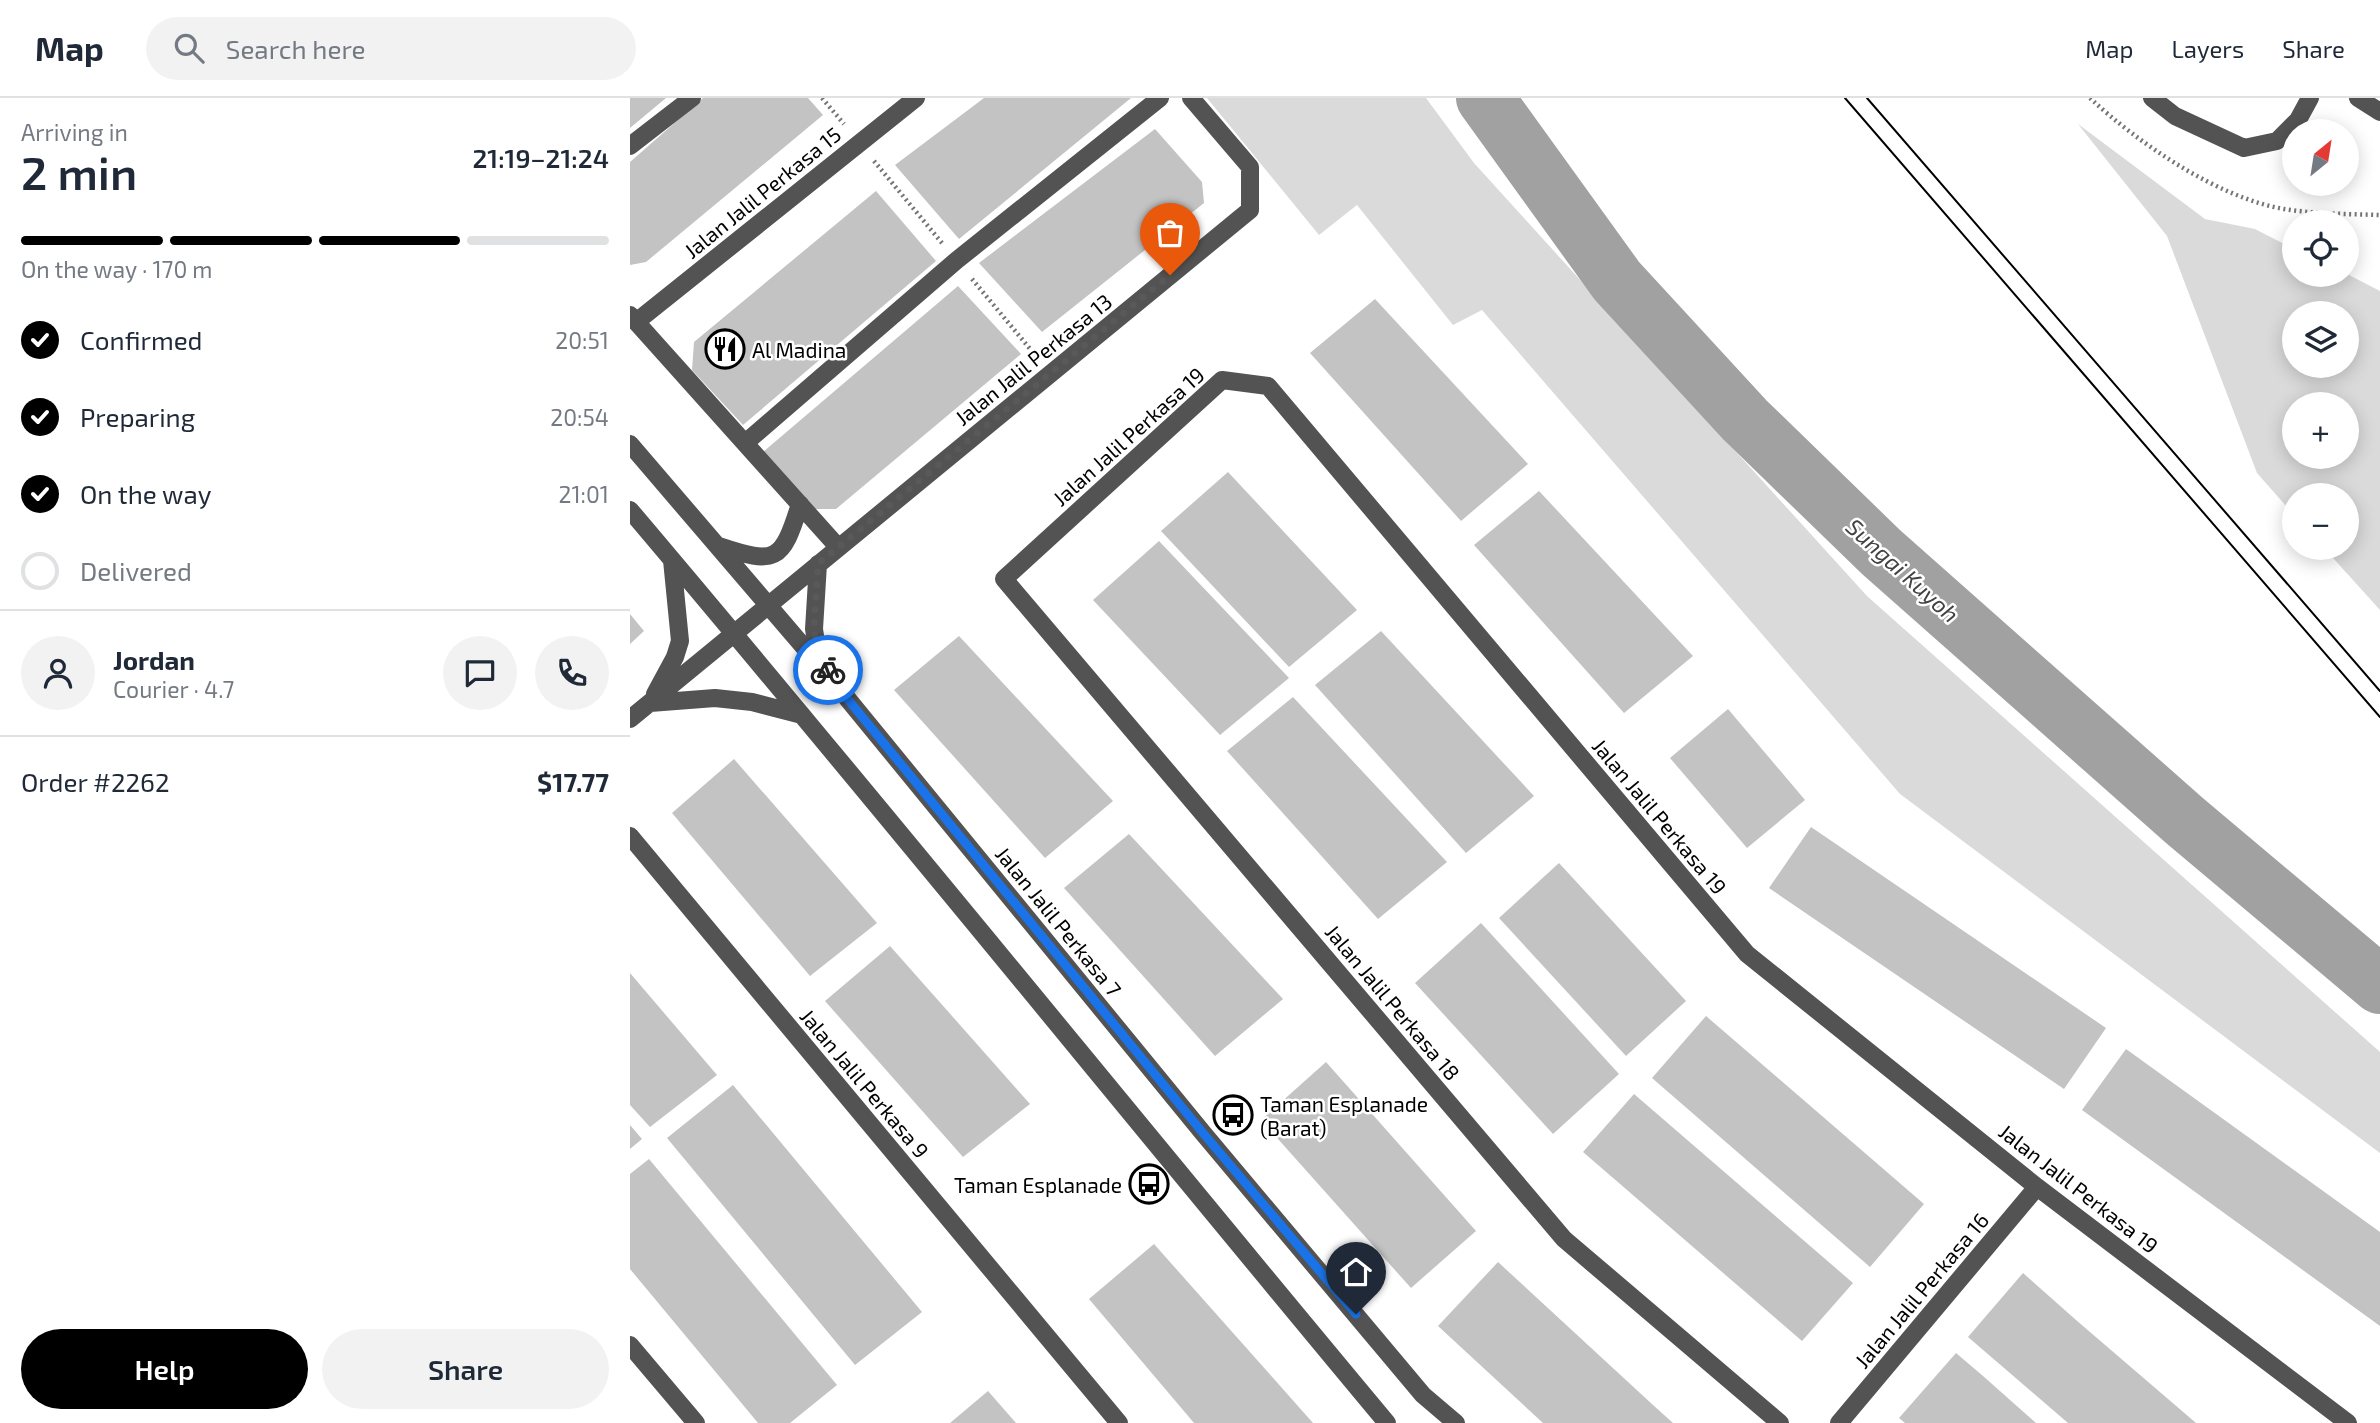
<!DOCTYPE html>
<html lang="en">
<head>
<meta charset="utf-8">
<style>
	:root { --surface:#fff; --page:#f2f2f3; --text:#1f2937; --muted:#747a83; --line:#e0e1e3; --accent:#000 }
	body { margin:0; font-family:"Exo 2",sans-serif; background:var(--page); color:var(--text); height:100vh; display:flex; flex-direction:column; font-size:26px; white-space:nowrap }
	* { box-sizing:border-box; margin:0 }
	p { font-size:23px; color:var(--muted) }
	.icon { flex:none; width:38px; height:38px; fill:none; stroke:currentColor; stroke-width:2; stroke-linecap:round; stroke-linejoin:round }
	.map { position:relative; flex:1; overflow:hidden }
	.panel { display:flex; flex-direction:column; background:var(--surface); width:630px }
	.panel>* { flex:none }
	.needle { width:46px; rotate:30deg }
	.fabs { position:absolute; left:1652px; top:21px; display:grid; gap:14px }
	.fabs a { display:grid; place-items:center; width:77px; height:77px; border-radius:50%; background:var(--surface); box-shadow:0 4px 18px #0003; font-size:35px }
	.pin { position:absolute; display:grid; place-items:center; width:60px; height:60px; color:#fff; margin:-72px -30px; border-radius:50% 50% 50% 0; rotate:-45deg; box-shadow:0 0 7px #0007 }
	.pin .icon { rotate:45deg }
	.courier { position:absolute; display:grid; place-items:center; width:70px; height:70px; margin:-35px; border:5px solid #1a73e8; border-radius:50%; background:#fff; color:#222; box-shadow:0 2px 9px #0007 }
	.overview em { font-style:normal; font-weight:600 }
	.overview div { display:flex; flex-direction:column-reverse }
	.overview { display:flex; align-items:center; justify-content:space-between; height:119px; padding:0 21px }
	h1 { font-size:46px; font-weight:600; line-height:52px }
	.bar { display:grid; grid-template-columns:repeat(4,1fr); gap:10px 7px; align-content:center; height:84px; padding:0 21px }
	.bar i { height:9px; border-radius:5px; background:var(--line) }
	.bar .active { background:var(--accent) }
	.bar p { grid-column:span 4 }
	.line { display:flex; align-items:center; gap:18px; padding:0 21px; border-top:2px solid var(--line) }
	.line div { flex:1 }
	.round { display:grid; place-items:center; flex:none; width:74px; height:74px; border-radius:37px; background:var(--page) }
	ol { padding:0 21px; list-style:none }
	li { display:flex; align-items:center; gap:21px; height:77px }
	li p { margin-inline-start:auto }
	li .icon { padding:7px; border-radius:50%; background:var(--accent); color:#fff; stroke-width:4 }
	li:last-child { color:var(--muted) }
	li i { width:38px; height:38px; border:4px solid var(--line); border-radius:50% }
	.primary-button { display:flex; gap:14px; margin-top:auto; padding:14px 21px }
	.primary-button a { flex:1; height:80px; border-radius:42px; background:var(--accent); color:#fff; font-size:28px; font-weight:600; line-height:80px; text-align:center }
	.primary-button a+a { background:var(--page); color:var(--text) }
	header { display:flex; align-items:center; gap:42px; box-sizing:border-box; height:98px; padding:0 35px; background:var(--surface); border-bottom:2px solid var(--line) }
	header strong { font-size:33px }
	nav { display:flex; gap:38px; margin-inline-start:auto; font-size:24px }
	.search { width:490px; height:63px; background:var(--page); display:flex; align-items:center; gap:18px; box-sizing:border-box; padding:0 24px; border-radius:38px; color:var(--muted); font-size:26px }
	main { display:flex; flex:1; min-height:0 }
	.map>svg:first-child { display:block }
	.green { fill:#dadada; fill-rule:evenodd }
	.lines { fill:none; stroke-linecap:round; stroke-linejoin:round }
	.river { stroke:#a1a1a1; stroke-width:58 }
	.building { fill:#c3c3c3 }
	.path { stroke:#757575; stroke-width:4.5; stroke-dasharray:2 3.5; stroke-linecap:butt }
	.minor { stroke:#535353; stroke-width:18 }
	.tram { stroke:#000; stroke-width:2 }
	.done { stroke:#595959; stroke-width:7; stroke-dasharray:0 12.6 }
	.route { stroke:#1a73e8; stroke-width:9 }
	.labels { text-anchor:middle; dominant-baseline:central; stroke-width:5; stroke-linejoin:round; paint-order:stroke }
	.street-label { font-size:21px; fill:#000; stroke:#fff }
	.poi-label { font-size:21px; fill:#000; stroke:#fff; text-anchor:start }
	.water-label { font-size:23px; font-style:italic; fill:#424242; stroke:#fff }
</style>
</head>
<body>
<header>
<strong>Map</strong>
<div class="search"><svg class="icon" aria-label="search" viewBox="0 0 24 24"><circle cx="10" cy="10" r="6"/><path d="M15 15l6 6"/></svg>Search here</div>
<nav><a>Map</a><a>Layers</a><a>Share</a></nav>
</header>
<main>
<section class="panel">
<div class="overview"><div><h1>2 min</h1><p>Arriving in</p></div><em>21:19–21:24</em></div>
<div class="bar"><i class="active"></i><i class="active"></i><i class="active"></i><i></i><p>On the way · 170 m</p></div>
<ol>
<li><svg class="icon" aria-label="check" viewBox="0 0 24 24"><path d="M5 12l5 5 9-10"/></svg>Confirmed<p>20:51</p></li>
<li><svg class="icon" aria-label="check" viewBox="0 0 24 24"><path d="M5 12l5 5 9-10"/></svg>Preparing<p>20:54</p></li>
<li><svg class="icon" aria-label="check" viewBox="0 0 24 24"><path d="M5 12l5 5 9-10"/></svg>On the way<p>21:01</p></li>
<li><i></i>Delivered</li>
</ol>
<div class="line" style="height:126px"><a class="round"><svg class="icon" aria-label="person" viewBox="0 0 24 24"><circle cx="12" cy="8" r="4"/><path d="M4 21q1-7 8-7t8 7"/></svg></a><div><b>Jordan</b><p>Courier · 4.7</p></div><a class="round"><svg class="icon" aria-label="chat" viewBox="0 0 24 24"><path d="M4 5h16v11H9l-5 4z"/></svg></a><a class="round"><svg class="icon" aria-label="phone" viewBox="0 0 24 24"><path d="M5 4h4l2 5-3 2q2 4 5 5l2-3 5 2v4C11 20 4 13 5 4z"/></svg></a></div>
<div class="line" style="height:91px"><div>Order #2262</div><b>$17.77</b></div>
<div class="primary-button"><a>Help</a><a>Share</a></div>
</section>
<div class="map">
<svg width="1750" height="1325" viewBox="0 0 1750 1325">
	<rect width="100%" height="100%" fill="#fff"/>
	<!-- green -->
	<path class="green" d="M577,0H796L844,65L1237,498L1750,954V1055L1270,696L852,212L823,227L727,107L689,137Z
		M1448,26L1575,121L1625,131L1664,151V177L1717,176L1750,193V512L1694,450H1717V397H1664V417L1627,375L1537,138ZM1664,215H1717V268H1664ZM1664,306H1717V359H1664Z"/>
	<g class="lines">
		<!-- river -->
		<path class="river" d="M855,0L987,183L1115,322L1251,454L1555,723L1750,887"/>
	</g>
	<!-- building -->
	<path class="building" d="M0,0H36L0,30Z
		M73,0H178L193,17L16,164L0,167V64Z
		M354,0H501L329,141L265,67Z
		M525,31L572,84L574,105L412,234L349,165Z
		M246,93L306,163L113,327L62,272L64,244Z
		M328,188L391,256L206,411H185L133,354Z
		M745,201L898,366L831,423L680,255Z
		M598,374L727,512L659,569L531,433Z
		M909,393L1063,558L994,615L844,447Z
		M529,443L659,580L590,637L463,502Z
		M0,516L14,533L0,546Z
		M751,533L904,698L836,755L685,587Z
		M329,538L483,703L415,760L264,592Z
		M663,599L817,764L748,821L597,653Z
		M1098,611L1175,702L1117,750L1040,660Z
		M104,661L247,825L180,878L42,715Z
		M1181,729L1476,930L1434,991L1139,790Z
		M499,736L653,901L585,958L434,790Z
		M929,765L1056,903L996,958L869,820Z
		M851,825L989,976L923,1036L785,885Z
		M260,848L400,1006L333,1059L195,903Z
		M0,875L87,977L20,1029L0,1007Z
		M1076,918L1294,1106L1240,1169L1022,980Z
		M1496,951L1750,1134V1228L1452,1012Z
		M696,964L846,1133L781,1190L631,1022Z
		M103,987L292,1214L225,1267L37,1040Z
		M1004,996L1223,1185L1172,1243L953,1054Z
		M0,1027L12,1041L0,1051Z
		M19,1061L207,1287L160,1325H128L0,1171V1076Z
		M524,1146L683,1325H564L459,1201Z
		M868,1164L1023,1307L1043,1325H913L834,1252L808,1228Z
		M1393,1175L1446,1222L1566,1325H1438L1338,1239Z
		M1326,1255L1353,1278L1406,1325H1275L1269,1320Z
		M358,1293L386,1325H320Z"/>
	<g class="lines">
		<!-- path -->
		<path class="path" d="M192,0L214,26
			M1460,0C1508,45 1588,100 1654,111C1685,116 1718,116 1750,117
			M244,63L312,145
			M342,181L406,258"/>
		<!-- minor -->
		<path class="minor" d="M1522,0L1545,18L1614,50L1647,43L1668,22L1680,0
			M1728,0L1750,14
			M0,48L62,0
			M0,217L208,449
			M6,224L286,0
			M115,345L327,162L530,0
			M0,346L203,583L573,1035L793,1297L826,1325
			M0,412C256,714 504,1022 757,1325
			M89,448C146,467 152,464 170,406
			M188,466L184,531L186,544L195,565
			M25,596L45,559L50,543L42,462
			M20,605L85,600L122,604L172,617
			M0,621L620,112V69L561,0
			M0,738L489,1325
			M0,1247L66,1325
			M1150,1325L934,1141L374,481L592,282L638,288L1117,856L1407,1089L1718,1325
			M1209,1325L1407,1089"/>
		<!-- tram -->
		<path class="tram" d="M1215,0L1750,619
			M1237,0L1750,593"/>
	</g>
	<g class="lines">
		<!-- done -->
		<path class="done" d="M198,572L186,544L184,531L188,466L540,177"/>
		<!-- route -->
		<path class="route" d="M198,572L203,583L220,604L573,1035L726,1216"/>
	</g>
	<!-- icons -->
	<defs>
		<g id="restaurant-ring" transform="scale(2.0125)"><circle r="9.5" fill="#fff" stroke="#000" stroke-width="1.5"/><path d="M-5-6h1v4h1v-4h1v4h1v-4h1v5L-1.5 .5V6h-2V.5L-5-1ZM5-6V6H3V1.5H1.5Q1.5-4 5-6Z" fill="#000"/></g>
		<g id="bus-ring" transform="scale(2.0125)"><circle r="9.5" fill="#fff" stroke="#000" stroke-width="1.5"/><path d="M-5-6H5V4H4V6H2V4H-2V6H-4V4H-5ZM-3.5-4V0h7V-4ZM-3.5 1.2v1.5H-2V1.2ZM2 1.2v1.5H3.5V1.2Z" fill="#000"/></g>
	</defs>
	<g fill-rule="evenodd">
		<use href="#restaurant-ring" x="95" y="251"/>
		<use href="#bus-ring" x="603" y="1017"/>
		<use href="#bus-ring" x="519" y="1086"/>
	</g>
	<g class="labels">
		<!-- street labels -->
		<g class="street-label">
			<text transform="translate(132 94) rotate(-39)">Jalan Jalil Perkasa 15</text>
			<text transform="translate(403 261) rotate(-39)">Jalan Jalil Perkasa 13</text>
			<text transform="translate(498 338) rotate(-42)">Jalan Jalil Perkasa 19</text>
			<text transform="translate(1030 718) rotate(50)">Jalan Jalil Perkasa 19</text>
			<text transform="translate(429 823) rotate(51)">Jalan Jalil Perkasa 7</text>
			<text transform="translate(763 904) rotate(50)">Jalan Jalil Perkasa 18</text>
			<text transform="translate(235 985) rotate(50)">Jalan Jalil Perkasa 9</text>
			<text transform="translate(1449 1090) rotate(38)">Jalan Jalil Perkasa 19</text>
			<text transform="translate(1291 1192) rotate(-50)">Jalan Jalil Perkasa 16</text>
		</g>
		<!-- poi labels -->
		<g class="poi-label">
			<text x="122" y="251">Al Madina</text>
			<text x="630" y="1005">Taman Esplanade<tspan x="630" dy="24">(Barat)</tspan></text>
			<text x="492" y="1086" text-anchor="end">Taman Esplanade</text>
		</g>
		<!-- water labels -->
		<g class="water-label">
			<text transform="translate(1273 472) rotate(42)">Sungai Kuyoh</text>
		</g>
	</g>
</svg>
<div class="fabs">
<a><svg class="needle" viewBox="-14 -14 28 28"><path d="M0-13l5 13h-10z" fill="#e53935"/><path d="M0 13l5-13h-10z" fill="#747a83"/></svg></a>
<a><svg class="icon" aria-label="locate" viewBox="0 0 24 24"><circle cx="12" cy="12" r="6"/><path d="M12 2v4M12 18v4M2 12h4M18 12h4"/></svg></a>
<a><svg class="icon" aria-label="layers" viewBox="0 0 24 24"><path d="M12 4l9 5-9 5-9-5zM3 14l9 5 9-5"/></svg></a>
<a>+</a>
<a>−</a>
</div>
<div class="pin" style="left:540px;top:177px;background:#ea580c"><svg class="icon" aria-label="bag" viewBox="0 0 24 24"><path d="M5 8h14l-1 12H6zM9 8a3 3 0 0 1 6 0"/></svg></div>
<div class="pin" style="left:726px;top:1216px;background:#1f2937"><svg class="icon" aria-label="home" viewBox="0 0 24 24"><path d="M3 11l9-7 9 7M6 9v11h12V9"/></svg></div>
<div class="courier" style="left:198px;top:572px"><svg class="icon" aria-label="bike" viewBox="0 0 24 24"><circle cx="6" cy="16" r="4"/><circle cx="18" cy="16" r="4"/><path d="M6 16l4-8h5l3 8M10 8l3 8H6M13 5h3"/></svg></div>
</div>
</main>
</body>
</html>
